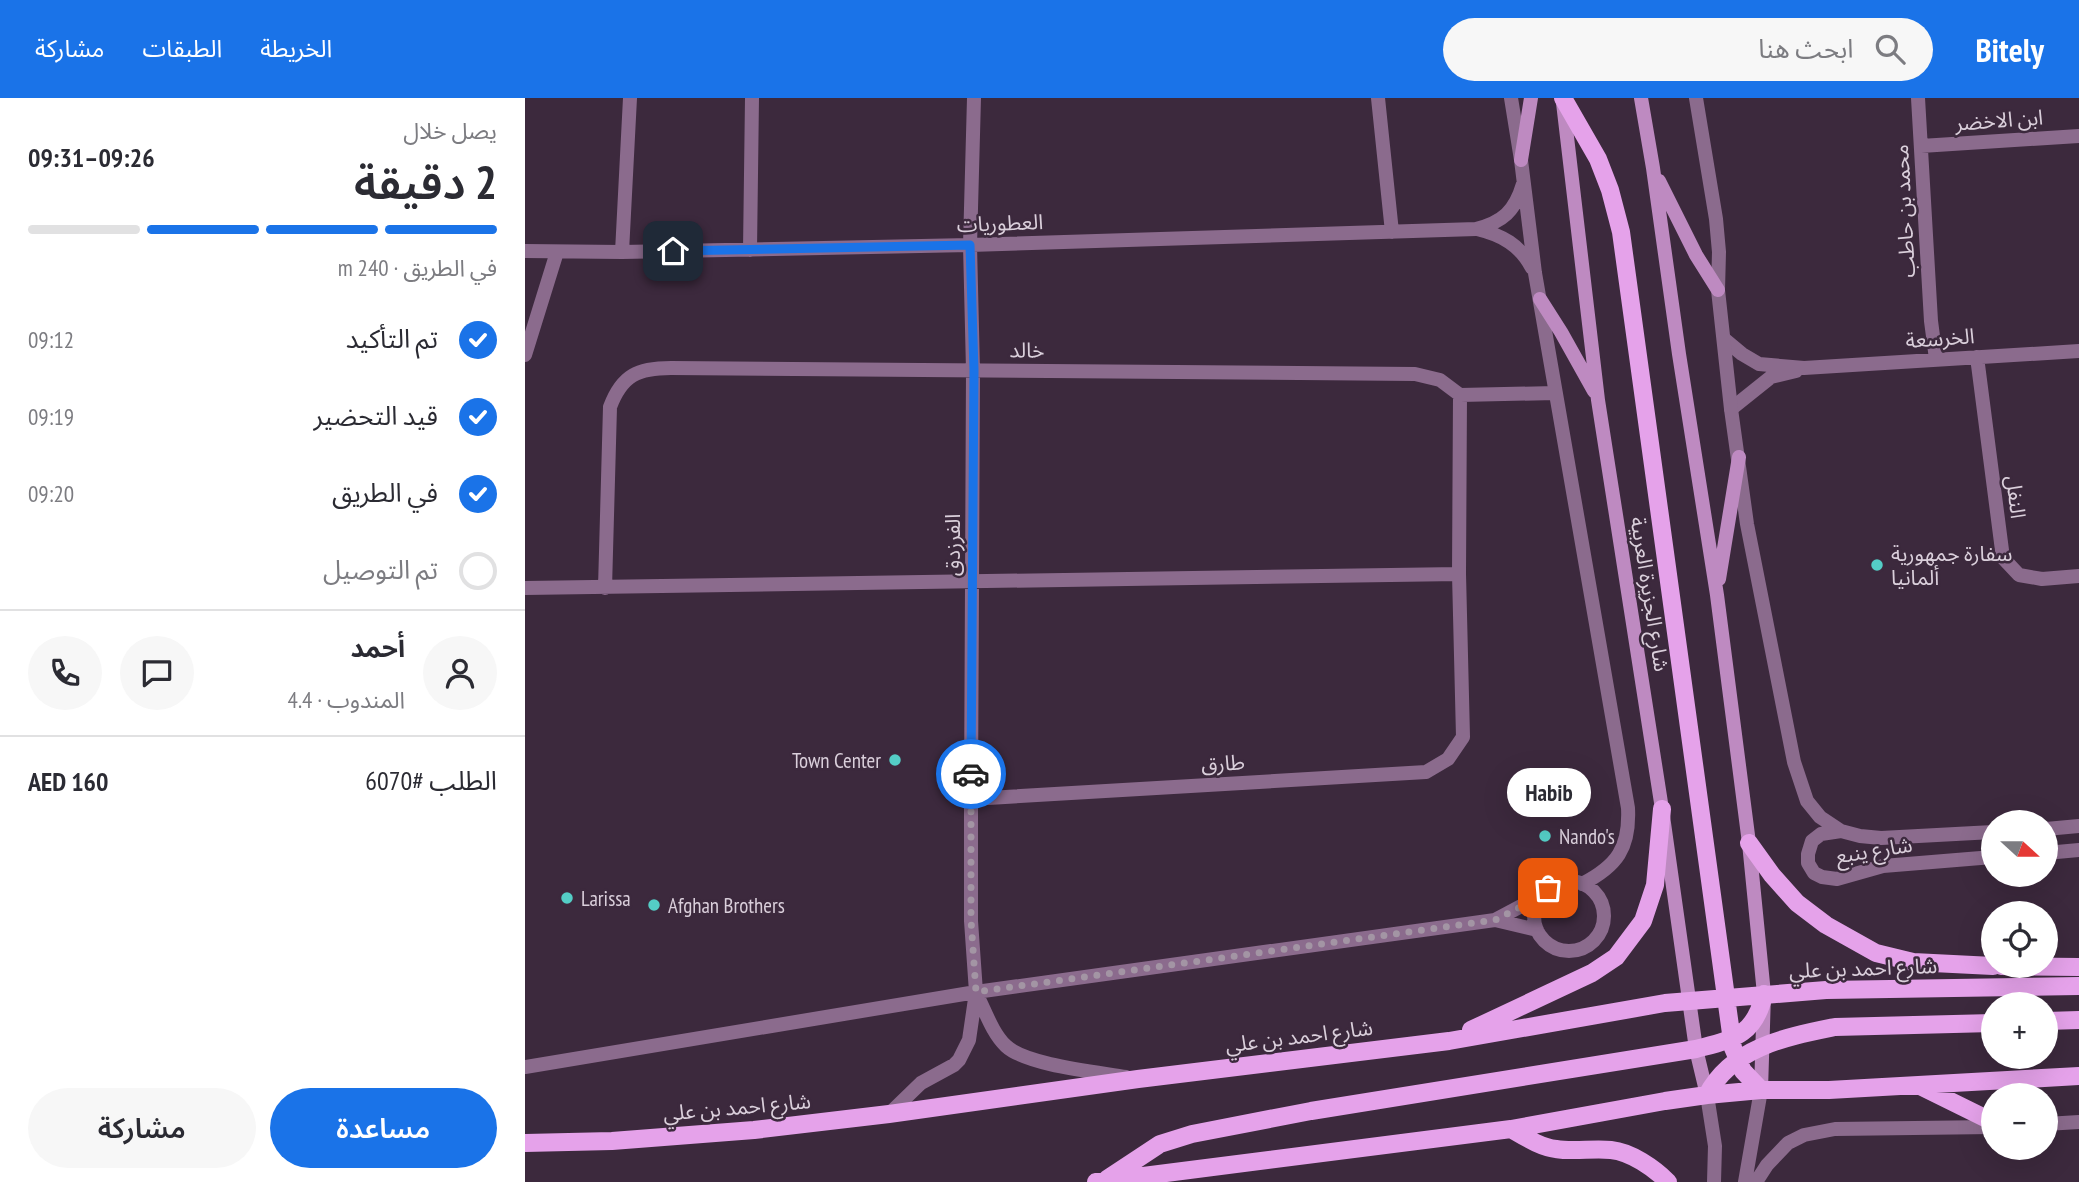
<!DOCTYPE html>
<html lang="ar">
<head>
<meta charset="utf-8">
<style>
	:root { --surface:#fff; --page:#f7f7f7; --text:#2b2b33; --muted:#7c7c81; --line:#e1e1e2; --accent:#1a73e8 }
	body { margin:0; font-family:"PT Sans Narrow","Noto Sans Arabic",sans-serif; background:var(--page); color:var(--text); direction:rtl; height:100vh; display:flex; flex-direction:column; font-size:26px; white-space:nowrap }
	* { box-sizing:border-box; margin:0 }
	p { font-size:23px; color:var(--muted) }
	.icon { flex:none; width:38px; height:38px; fill:none; stroke:currentColor; stroke-width:2; stroke-linecap:round; stroke-linejoin:round }
	.map { position:relative; flex:1; overflow:hidden; direction:ltr }
	.sheet { display:flex; flex-direction:column; background:var(--surface); width:525px }
	.sheet>* { flex:none }
	.needle { width:46px; rotate:111deg }
	.buttons { position:absolute; left:1456px; top:712px; display:grid; gap:14px }
	.buttons a { display:grid; place-items:center; width:77px; height:77px; border-radius:50%; background:var(--surface); box-shadow:0 7px 28px #0002; font-size:35px }
	.pin { position:absolute; display:grid; place-items:center; width:60px; height:60px; color:#fff; margin:-30px; border-radius:14px; box-shadow:0 4px 10px #0006 }
	.courier { position:absolute; display:grid; place-items:center; width:70px; height:70px; margin:-35px; border:5px solid #1a73e8; border-radius:50%; background:#fff; color:#222; box-shadow:0 2px 9px #0007 }
	.bubble { position:absolute; height:49px; border-radius:24px; background:var(--surface); box-shadow:0 7px 28px #0002; font-size:23px; font-weight:600; line-height:49px; text-align:center; direction:rtl }
	.headline em { font-style:normal; font-weight:600 }
	.headline div { display:flex; flex-direction:column-reverse }
	.headline { display:flex; align-items:center; justify-content:space-between; height:119px; padding:0 28px }
	h1 { font-size:46px; font-weight:600; line-height:52px }
	.bar { display:grid; grid-template-columns:repeat(4,1fr); gap:10px 7px; align-content:center; height:84px; padding:0 28px }
	.bar i { height:9px; border-radius:5px; background:var(--line) }
	.bar .active { background:var(--accent) }
	.bar p { grid-column:span 4 }
	.line { display:flex; align-items:center; gap:18px; padding:0 28px; border-top:2px solid var(--line) }
	.line div { flex:1 }
	.round { display:grid; place-items:center; flex:none; width:74px; height:74px; border-radius:37px; background:var(--page) }
	ol { padding:0 28px; list-style:none }
	li { display:flex; align-items:center; gap:21px; height:77px }
	li p { margin-inline-start:auto }
	li .icon { padding:7px; border-radius:50%; background:var(--accent); color:#fff; stroke-width:4 }
	li:last-child { color:var(--muted) }
	li i { width:38px; height:38px; border:4px solid var(--line); border-radius:50% }
	.primary-button { display:flex; gap:14px; margin-top:auto; padding:14px 28px }
	.primary-button a { flex:1; height:80px; border-radius:42px; background:var(--accent); color:#fff; font-size:28px; font-weight:600; line-height:80px; text-align:center }
	.primary-button a+a { background:var(--page); color:var(--text) }
	header { display:flex; align-items:center; gap:42px; box-sizing:border-box; height:98px; padding:0 35px; background:var(--accent); color:#fff }
	header strong { font-size:33px }
	nav { display:flex; gap:38px; margin-inline-start:auto; font-size:24px }
	.search { width:490px; height:63px; background:var(--page); display:flex; align-items:center; gap:18px; box-sizing:border-box; padding:0 24px; border-radius:38px; color:var(--muted); font-size:26px }
	main { display:flex; flex:1; min-height:0 }
	.map>svg:first-child { display:block }
	.lines { fill:none; stroke-linecap:round; stroke-linejoin:round }
	.minor { stroke:#8b6b8d; stroke-width:14 }
	.tertiary { stroke:#8b6b8d; stroke-width:14 }
	.secondary { stroke:#be8ac1; stroke-width:14 }
	.primary { stroke:#e5a2ea; stroke-width:18 }
	.done { stroke:#a395a4; stroke-width:7; stroke-dasharray:0 12.6 }
	.route { stroke:#1a73e8; stroke-width:9 }
	.poi-dot { fill:#54cdc6; stroke:#3c293d; stroke-width:2.5 }
	.labels { text-anchor:middle; dominant-baseline:central; stroke-width:5; stroke-linejoin:round; paint-order:stroke }
	.street-label { font-size:21px; fill:#dacfdb; stroke:#3c293d }
	.poi-label { font-size:21px; fill:#dacfdb; stroke:#3c293d; text-anchor:start }
</style>
</head>
<body>
<header>
<strong>Bitely</strong>
<div class="search"><svg class="icon" aria-label="search" viewBox="0 0 24 24"><circle cx="10" cy="10" r="6"/><path d="M15 15l6 6"/></svg>ابحث هنا</div>
<nav><a>الخريطة</a><a>الطبقات</a><a>مشاركة</a></nav>
</header>
<main>
<div class="map">
<svg width="1554" height="1084" viewBox="0 0 1554 1084">
	<rect width="100%" height="100%" fill="#3c293d"/>
	<g class="lines">
		<!-- minor -->
		<path class="minor" d="M853,0L867,134
			M986,0L996,62L1010,175L1103,710C1105,750 1092,768 1057,786
			M1393,0L1406,223L1411,261
			M1396,48L1554,38
			M952,131C977,137 995,147 1007,170
			M225,152L227,0
			M0,153L97,154L445,147L951,131C978,124 990,113 998,86
			M97,154L105,0
			M1199,241L1217,256L1234,266L1279,270L1554,253
			M0,257L32,154
			M1452,259L1478,460L1494,477L1517,481L1554,478
			M935,297L1030,295
			M1206,311L1246,279L1271,273
			M0,490L934,476
			M80,490L85,309C97,277 113,270 146,270L890,276L915,282L935,297
			M446,701L901,674L923,661L938,639L934,476L935,297
			M1009 818a35 35 0 1 1 70 0a35 35 0 1 1-70 0Z
			M970,822L1012,832
			M451,895C460,912 467,935 481,948C501,967 572,974 601,979
			M0,969L451,894L970,822L1015,798
			M1182,997L1190,1048L1189,1084
			M364,1016L396,985L429,967L434,962L444,942L451,894L446,823V701L448,272L445,147L449,0
			M1521,1026L1554,1024
			M1220,1084L1236,992
			M1231,1084L1242,1067L1263,1045L1279,1037L1310,1031L1468,1029"/>
		<!-- tertiary -->
		<path class="tertiary" d="M1171,0L1191,121L1194,154L1193,192L1206,311L1222,426L1269,664L1282,703L1295,719L1316,733
			M1521,731L1554,728
			M1468,734L1356,740L1335,738L1316,733L1296,736L1287,743L1283,756V765L1289,775L1297,779L1312,781L1358,768L1468,759
			M1521,755L1554,752"/>
		<!-- secondary -->
		<path class="secondary" d="M1116,0L1128,70L1154,256L1192,497L1224,745L1239,896L1236,992
			M1038,5L1073,302L1137,711L1171,951L1182,997
			M996,62L1006,0
			M1134,83L1171,157L1193,192
			M1015,201L1036,234L1069,293
			M1194,481L1214,359"/>
		<!-- primary -->
		<path class="primary" d="M1038,0L1073,61L1085,92L1096,134L1208,950L1218,973L1236,992
			M1224,745L1247,777L1272,805L1301,827L1351,855L1388,864L1468,868
			M1476,868L1554,869
			M1521,923L1554,922
			M946,932L1067,875L1091,859L1118,823L1130,787L1137,711
			M1397,989L1468,1024
			M1182,997C1207,949 1261,939 1310,929L1468,925
			M986,1031C1000,1039 1015,1049 1031,1051C1049,1054 1068,1050 1086,1052C1106,1054 1129,1070 1143,1084
			M0,1045L87,1043L229,1032L364,1016L613,981L924,943L1140,905L1301,892L1554,888
			M582,1081L635,1046L667,1036L786,1013L1171,951C1208,941 1230,938 1239,896
			M571,1084L986,1031L1140,1003L1182,997L1236,992H1304L1554,978"/>
	</g>
	<g class="lines">
		<!-- done -->
		<path class="done" d="M446,676V822L451,894L970,822L1015,799L1023,790"/>
		<!-- route -->
		<path class="route" d="M148,153L445,147L449,272L446,676"/>
	</g>
	<!-- markers -->
	<g class="poi-dot">
		<circle cx="1352" cy="467" r="7"/>
		<circle cx="370" cy="662" r="7"/>
		<circle cx="1020" cy="738" r="7"/>
		<circle cx="42" cy="800" r="7"/>
		<circle cx="129" cy="807" r="7"/>
	</g>
	<g class="labels">
		<!-- street labels -->
		<g class="street-label">
			<text transform="translate(1474 22) rotate(-4)">ابن الاخضر</text>
			<text transform="translate(1379 113) rotate(-93)">محمد بن حاطب</text>
			<text transform="translate(475 125) rotate(-2)">العطوريات</text>
			<text transform="translate(1415 240) rotate(-4)">الخرسعة</text>
			<text transform="translate(502 252) rotate(1)">خالد</text>
			<text transform="translate(1491 399) rotate(83)">النفل</text>
			<text transform="translate(427 447) rotate(-90)">الفرزدق</text>
			<text transform="translate(1125 496) rotate(81)">شارع الجزيرة العربية</text>
			<text transform="translate(698 665) rotate(-3)">طارق</text>
			<text transform="translate(1349 752) rotate(-9)">شارع ينبع</text>
			<text transform="translate(1338 870) rotate(-2)">شارع احمد بن علي</text>
			<text transform="translate(774 938) rotate(-7)">شارع احمد بن علي</text>
			<text transform="translate(212 1009) rotate(-5)">شارع احمد بن علي</text>
		</g>
		<!-- poi labels -->
		<g class="poi-label">
			<text x="1366" y="455">سفارة جمهورية<tspan x="1366" dy="24">ألمانيا</tspan></text>
			<text x="356" y="662" text-anchor="end">Town Center</text>
			<text x="1034" y="738">Nando's</text>
			<text x="56" y="800">Larissa</text>
			<text x="143" y="807">Afghan Brothers</text>
		</g>
	</g>
</svg>
<div class="buttons">
<a><svg class="needle" viewBox="-14 -14 28 28"><path d="M0-13l5 13h-10z" fill="#e53935"/><path d="M0 13l5-13h-10z" fill="#7c7c81"/></svg></a>
<a><svg class="icon" aria-label="locate" viewBox="0 0 24 24"><circle cx="12" cy="12" r="6"/><path d="M12 2v4M12 18v4M2 12h4M18 12h4"/></svg></a>
<a>+</a>
<a>−</a>
</div>
<div class="pin" style="left:1023px;top:790px;background:#ea580c"><svg class="icon" aria-label="bag" viewBox="0 0 24 24"><path d="M5 8h14l-1 12H6zM9 8a3 3 0 0 1 6 0"/></svg></div>
<div class="pin" style="left:148px;top:153px;background:#1f2937"><svg class="icon" aria-label="home" viewBox="0 0 24 24"><path d="M3 11l9-7 9 7M6 9v11h12V9"/></svg></div>
<div class="courier" style="left:446px;top:676px"><svg class="icon" aria-label="car" viewBox="0 0 24 24"><path d="M5 17H2v-5l4-1 3-4h7l3 4 3 1v5h-3M9 17h6M6 11h13"/><circle cx="7" cy="17" r="2"/><circle cx="17" cy="17" r="2"/></svg></div>
<div class="bubble" style="left:982px;top:670px;width:84px">Habib</div>
</div>
<section class="sheet">
<div class="headline"><div><h1>2 دقيقة</h1><p>يصل خلال</p></div><em>09:26–09:31</em></div>
<div class="bar"><i class="active"></i><i class="active"></i><i class="active"></i><i></i><p>في الطريق · 240 m</p></div>
<ol>
<li><svg class="icon" aria-label="check" viewBox="0 0 24 24"><path d="M5 12l5 5 9-10"/></svg>تم التأكيد<p>09:12</p></li>
<li><svg class="icon" aria-label="check" viewBox="0 0 24 24"><path d="M5 12l5 5 9-10"/></svg>قيد التحضير<p>09:19</p></li>
<li><svg class="icon" aria-label="check" viewBox="0 0 24 24"><path d="M5 12l5 5 9-10"/></svg>في الطريق<p>09:20</p></li>
<li><i></i>تم التوصيل</li>
</ol>
<div class="line" style="height:126px"><a class="round"><svg class="icon" aria-label="person" viewBox="0 0 24 24"><circle cx="12" cy="8" r="4"/><path d="M4 21q1-7 8-7t8 7"/></svg></a><div><b>أحمد</b><p>المندوب · 4.4</p></div><a class="round"><svg class="icon" aria-label="chat" viewBox="0 0 24 24"><path d="M4 5h16v11H9l-5 4z"/></svg></a><a class="round"><svg class="icon" aria-label="phone" viewBox="0 0 24 24"><path d="M5 4h4l2 5-3 2q2 4 5 5l2-3 5 2v4C11 20 4 13 5 4z"/></svg></a></div>
<div class="line" style="height:91px"><div>الطلب #6070</div><b>AED 160</b></div>
<div class="primary-button"><a>مساعدة</a><a>مشاركة</a></div>
</section>
</main>
</body>
</html>
